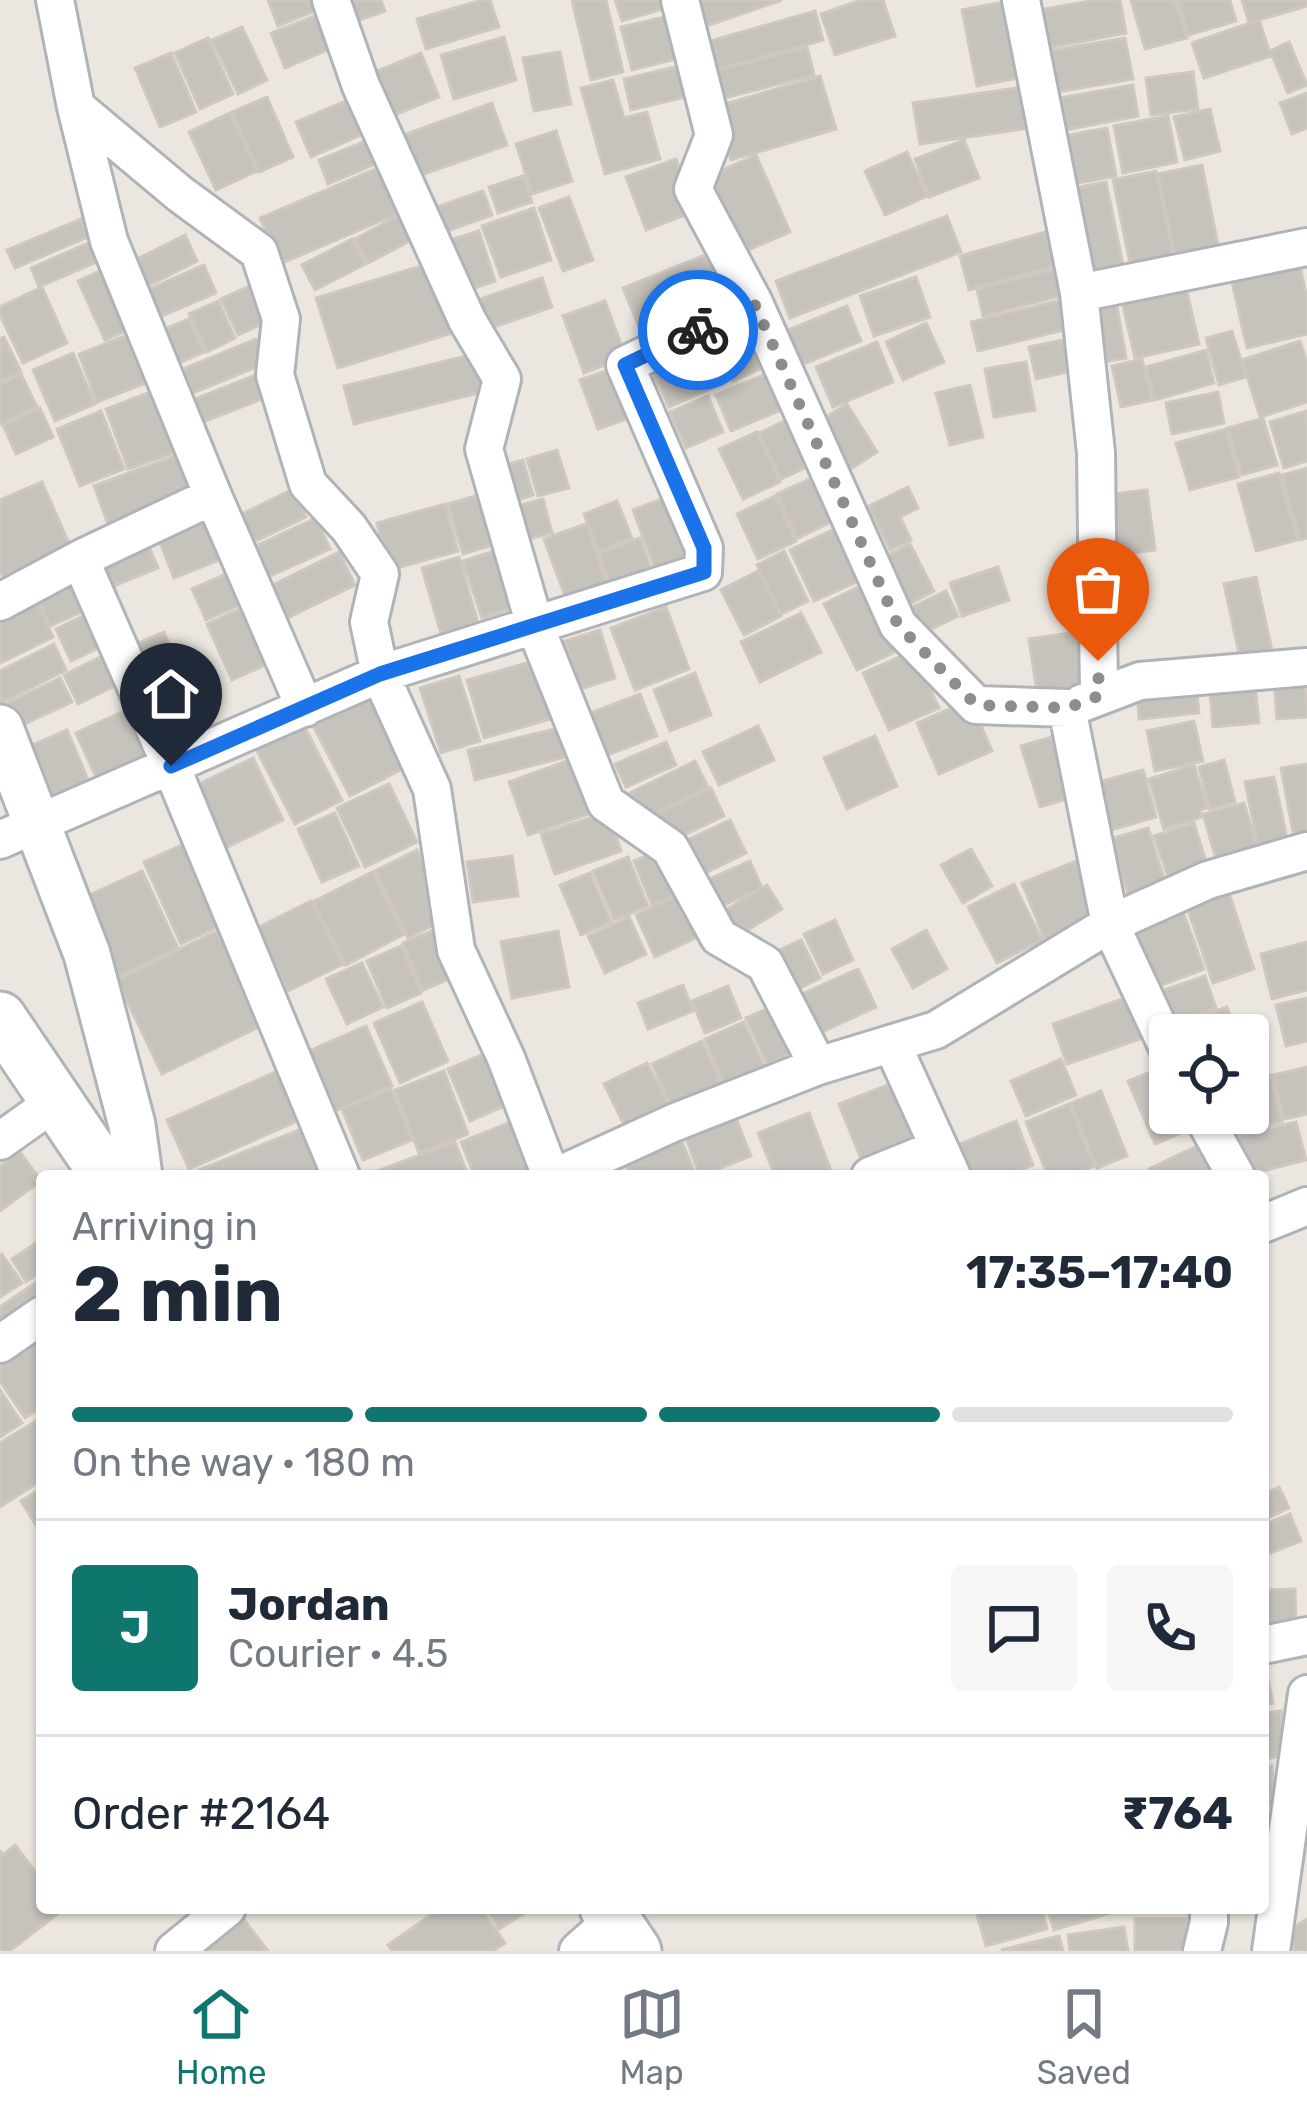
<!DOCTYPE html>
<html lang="en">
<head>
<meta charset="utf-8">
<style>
	:root { --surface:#fff; --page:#f6f6f7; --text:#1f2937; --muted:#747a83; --line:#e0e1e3; --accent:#0f766e }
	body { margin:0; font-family:Rubik,sans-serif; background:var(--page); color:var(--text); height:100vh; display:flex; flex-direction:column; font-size:45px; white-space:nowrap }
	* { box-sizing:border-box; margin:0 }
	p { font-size:39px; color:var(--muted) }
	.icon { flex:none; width:66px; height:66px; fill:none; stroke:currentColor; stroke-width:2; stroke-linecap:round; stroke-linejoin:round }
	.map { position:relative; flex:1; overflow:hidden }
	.details { position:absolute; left:36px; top:1170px; width:1233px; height:744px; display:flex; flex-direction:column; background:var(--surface); border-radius:12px; box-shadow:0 3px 9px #0004 }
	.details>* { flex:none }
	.controls { position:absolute; left:1149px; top:1014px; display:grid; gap:24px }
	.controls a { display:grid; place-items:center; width:120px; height:120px; border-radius:12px; background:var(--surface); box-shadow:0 3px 9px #0004; font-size:60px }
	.pin { position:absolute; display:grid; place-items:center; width:102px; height:102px; color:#fff; margin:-123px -51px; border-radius:50% 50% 50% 0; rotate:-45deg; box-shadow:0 0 12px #0007 }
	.pin .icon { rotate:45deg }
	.courier { position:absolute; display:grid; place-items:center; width:120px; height:120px; margin:-60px; border:9px solid #1a73e8; border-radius:50%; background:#fff; color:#222; box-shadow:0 3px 15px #0007 }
	.headline em { font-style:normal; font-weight:700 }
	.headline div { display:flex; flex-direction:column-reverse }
	.headline { display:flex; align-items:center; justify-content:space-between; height:204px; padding:0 36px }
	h1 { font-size:78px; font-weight:700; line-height:90px }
	.bar { display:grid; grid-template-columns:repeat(4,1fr); gap:18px 12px; align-content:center; height:144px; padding:0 36px }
	.bar i { height:15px; border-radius:9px; background:var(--line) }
	.bar .on { background:var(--accent) }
	.bar p { grid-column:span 4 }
	.line { display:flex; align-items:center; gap:30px; padding:0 36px; border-top:3px solid var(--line) }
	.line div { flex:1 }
	.round { display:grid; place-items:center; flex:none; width:126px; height:126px; border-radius:12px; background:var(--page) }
	.menu { display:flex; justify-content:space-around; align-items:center; height:168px; border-top:3px solid var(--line); background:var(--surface); font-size:33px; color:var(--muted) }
	.menu a { display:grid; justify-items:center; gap:6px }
	.menu .on { color:var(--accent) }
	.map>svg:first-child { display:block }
	.building { fill:#c6c2bc; stroke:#d0c8bf; stroke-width:3 }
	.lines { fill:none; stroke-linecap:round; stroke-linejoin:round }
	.minor-casing { stroke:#b1b4b7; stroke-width:42 }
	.tertiary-casing { stroke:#b1b4b7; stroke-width:51 }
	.secondary-casing { stroke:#b0b4b7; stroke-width:57 }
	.minor { stroke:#fff; stroke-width:36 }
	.tertiary { stroke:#fff; stroke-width:45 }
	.secondary { stroke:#fff; stroke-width:51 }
	.done { stroke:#8c8d8d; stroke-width:12; stroke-dasharray:0 21.6 }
	.route { stroke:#1a73e8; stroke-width:15 }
</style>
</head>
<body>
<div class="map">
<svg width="1307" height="1951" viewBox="0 0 1307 1951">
	<rect width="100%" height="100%" fill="#ebe7e0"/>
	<!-- building -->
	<path class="building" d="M268,0H319L322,8L278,26Z
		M343,0H381L385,11L351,23Z
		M482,0H490L499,27L426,49L417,19Z
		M572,0H606L623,72L591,80Z
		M615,0H671L673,6L622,21Z
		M690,0H782L700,28Z
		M861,0H883L895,36L835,55L821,14Z
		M1014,0L1034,75L977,86L962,10Z
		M1095,0H1120L1126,33L1042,49L1034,11Z
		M1131,0H1175L1187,38L1145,49Z
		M1178,0H1230L1236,21L1189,35Z
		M1242,0H1307V6L1249,23Z
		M815,11L823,40L716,70L707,42Z
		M325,12L339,45L285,68L271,33Z
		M677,14L688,56L632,70L621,27Z
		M1259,20L1271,56L1204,78L1192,43Z
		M242,27L267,80L238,94L212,40Z
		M504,37L516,80L454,99L441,55Z
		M208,38L233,94L200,109L175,53Z
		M1125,38L1133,79L1051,93L1043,52Z
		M1289,42L1307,85L1288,93L1270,51Z
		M807,47L814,75L714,101L707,73Z
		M560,52L571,104L534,111L523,58Z
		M171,53L196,112L160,127L135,68Z
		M421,53L439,97L382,120L365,76Z
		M683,65L690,96L631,110L624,79Z
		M1193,72L1198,109L1151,115L1146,78Z
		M820,76L836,129L731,160L715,107Z
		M613,80L624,118L647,112L660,159L605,174L581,88Z
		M1133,85L1138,116L1060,131L1054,99Z
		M1030,86L1036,127L920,144L913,103Z
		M1307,93V128L1292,134L1280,103Z
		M267,97L293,157L259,172L232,112Z
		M348,100L363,134L311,157L296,122Z
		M492,103L507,145L415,177L401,136Z
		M1210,109L1220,151L1185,160L1174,117Z
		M230,113L257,171L216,190L189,132Z
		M1168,116L1177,162L1123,173L1114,126Z
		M1107,128L1116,176L1068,185L1059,137Z
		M556,131L572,181L532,194L516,144Z
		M371,139L380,162L328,184L319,160Z
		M964,140L979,178L929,197L915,159Z
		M907,152L927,196L885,215L865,171Z
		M756,155L790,232L741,253L707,177Z
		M676,159L696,211L646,230L626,177Z
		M1202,165L1219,250L1176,259L1158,174Z
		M378,168L397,214L280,264L260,218Z
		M1156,171L1174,259L1131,268L1113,180Z
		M523,176L532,202L498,213L489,187Z
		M1106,182L1124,270L1082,278L1064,190Z
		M483,191L492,215L439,234L431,209Z
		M569,197L593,260L563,271L539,208Z
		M414,207L427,232L368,263L355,239Z
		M534,208L551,260L501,277L482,226Z
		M947,216L961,252L790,318L776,281Z
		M81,219L88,237L15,268L7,250Z
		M1063,227L1072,261L969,290L960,256Z
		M479,231L495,281L460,293L444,242Z
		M185,235L197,261L142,289L129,263Z
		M100,238L108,257L39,287L31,268Z
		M352,239L365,264L315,290L302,265Z
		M718,250L736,296L642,334L623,288Z
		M1298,257L1307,298V334L1247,348L1230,273Z
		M437,261L459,331L338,368L316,298Z
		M204,265L216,293L157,318L145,291Z
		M111,266L139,325L105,340L78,281Z
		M1066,266L1073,293L983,316L977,289Z
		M1183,274L1199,344L1135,358L1119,288Z
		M916,277L930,317L874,336L860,296Z
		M542,278L552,307L479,332L469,303Z
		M254,284L271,320L238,335L221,299Z
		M42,287L67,343L23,363L0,315V307Z
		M1114,290L1126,358L1092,364L1080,296Z
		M1065,299L1072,328L978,351L971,322Z
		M218,301L235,338L207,352L189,314Z
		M605,301L626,357L584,373L563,316Z
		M847,306L861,341L791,369L778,334Z
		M756,318L776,362L733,381L713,336Z
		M189,319L204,352L174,365L160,331Z
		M926,323L944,362L903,380L886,342Z
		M1232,331L1246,377L1219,385L1206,338Z
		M135,332L154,380L97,402L79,354Z
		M4,337L21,372L0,382V339Z
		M1078,337L1085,368L1036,379L1029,347Z
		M256,339L266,363L193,393L183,369Z
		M1300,341L1307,362V402L1260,417L1242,360Z
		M706,342L724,383L669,407L650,366Z
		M877,342L893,382L833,407L816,367Z
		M1206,350L1214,383L1155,400L1146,367Z
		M482,352L491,390L354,424L344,386Z
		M73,353L95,404L55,421L33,370Z
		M1142,359L1152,400L1121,407L1112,366Z
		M1026,362L1035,410L994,417L985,369Z
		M620,366L637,415L598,429L580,380Z
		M778,369L793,405L731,431L716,395Z
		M21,374L37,407L0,424V385Z
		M258,374L267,397L200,423L192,400Z
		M970,385L983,437L950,445L936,393Z
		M158,389L181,450L128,469L106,409Z
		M1218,392L1224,423L1172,434L1166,403Z
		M708,396L723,432L686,448L670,412Z
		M847,404L877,452L840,476L810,427Z
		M40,408L53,437L16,454L3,425Z
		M101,411L124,469L80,486L57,429Z
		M1306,411L1307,461L1284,468L1270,422Z
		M1263,418L1277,465L1242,475L1228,428Z
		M787,420L809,466L781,479L759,433Z
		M1226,429L1239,477L1190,490L1176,443Z
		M757,432L780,482L743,499L719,449Z
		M557,450L569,488L538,496L527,459Z
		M183,453L200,500L111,532L94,486Z
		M523,460L533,495L504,504L493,468Z
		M1307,468V538L1300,540L1282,475Z
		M823,473L843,516L798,538L777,494Z
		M1279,473L1297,540L1256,551L1238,484Z
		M42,482L71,548L3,578L0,570V500Z
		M908,487L918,508L900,517L911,540L890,550L869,506Z
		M293,489L306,517L243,547L230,520Z
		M1147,490L1155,550L1105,557L1097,496Z
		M491,491L506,541L463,554L448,504Z
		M673,495L697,559L657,574L633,510Z
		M775,496L796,541L758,559L737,514Z
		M543,499L552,533L514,543L506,509Z
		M617,501L632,538L599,551L584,514Z
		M445,504L458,551L390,570L377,523Z
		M208,507L227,557L174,578L154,527Z
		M316,518L330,549L257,582L243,552Z
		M586,524L610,592L569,607L544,539Z
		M845,524L870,576L814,601L790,550Z
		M144,535L158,568L99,592L85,559Z
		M640,538L653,574L612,589L599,553Z
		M910,544L934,591L904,607L879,560Z
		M507,547L526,604L482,618L463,561Z
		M784,551L808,601L781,614L757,565Z
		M339,552L355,585L279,622L263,590Z
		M459,557L478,623L441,634L422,568Z
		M998,567L1009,600L962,616L950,583Z
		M80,570L97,605L50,626L34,592Z
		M233,571L247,602L206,620L192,589Z
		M758,571L781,616L744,635L721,590Z
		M1256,577L1274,660L1242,667L1224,584Z
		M868,582L901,649L857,670L824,604Z
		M946,591L958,616L919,635L906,610Z
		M32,592L53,637L0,663V607Z
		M249,605L274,661L232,680L207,624Z
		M666,607L689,669L635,690L611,628Z
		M98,609L113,641L71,661L56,629Z
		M801,613L821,652L760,682L741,642Z
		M600,630L615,678L580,689L565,641Z
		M1090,630L1098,683L1037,692L1029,639Z
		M164,632L199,714L164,729L129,647Z
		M54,644L66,670L1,703L0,671Z
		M113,651L127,680L78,704L64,675Z
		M913,651L939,708L889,730L863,673Z
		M544,658L561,716L484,738L467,680Z
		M1304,670L1307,717L1277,719L1273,672Z
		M695,673L711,715L670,731L654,690Z
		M459,676L480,741L441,753L420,688Z
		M1254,676L1259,723L1213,727L1209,680Z
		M60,678L72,702L7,732L0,707Z
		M1196,683L1199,713L1139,719L1137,688Z
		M368,690L408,766L350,796L310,720Z
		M640,694L657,736L587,763L570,721Z
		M970,700L992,751L939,774L917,723Z
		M137,705L158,751L97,779L76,733Z
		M1194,721L1203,761L1155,771L1147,731Z
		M303,724L342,800L295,824L256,749Z
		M758,726L774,760L719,785L703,752Z
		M562,727L570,756L475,780L468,750Z
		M67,730L88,780L33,804L12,754Z
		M1065,733L1083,794L1040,807L1021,746Z
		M875,736L897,786L847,809L824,758Z
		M666,742L676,765L626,787L615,764Z
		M253,758L283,820L217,852L186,790Z
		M575,758L594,812L528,835L509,782Z
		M1224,760L1235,802L1210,809L1199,767Z
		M695,761L708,787L643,819L630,793Z
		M1307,764V834L1294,837L1281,768Z
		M1194,765L1207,808L1200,810L1202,817L1164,829L1149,779Z
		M1143,770L1156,817L1111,830L1098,782Z
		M1274,777L1287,839L1258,845L1245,782Z
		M389,784L417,842L365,867L337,808Z
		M711,788L724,816L671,841L658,813Z
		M1244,803L1257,848L1216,859L1203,814Z
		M608,812L621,851L555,874L541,834Z
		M335,813L359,866L322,882L298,829Z
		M730,820L746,853L693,879L677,845Z
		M1194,823L1208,868L1169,880L1154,836Z
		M1148,828L1166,885L1129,896L1110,839Z
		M193,840L230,921L181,944L144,862Z
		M665,848L683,892L652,905L634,861Z
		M971,849L992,886L963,903L941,865Z
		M417,850L449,917L408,938L375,871Z
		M512,856L518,896L473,902L467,862Z
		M628,857L648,906L614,920L593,871Z
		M1081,859L1106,922L1047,945L1022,883Z
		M750,861L762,888L708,912L696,885Z
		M142,871L178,948L108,981L72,903Z
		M372,872L404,934L346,965L313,902Z
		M590,873L611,922L581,935L560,885Z
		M1014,884L1042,940L997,963L968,907Z
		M1226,884L1254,969L1213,983L1184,898Z
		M767,885L782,909L730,941L716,916Z
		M683,893L702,935L655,957L636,915Z
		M311,901L343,964L288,991L257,928Z
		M1179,901L1204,969L1154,988L1129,920Z
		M629,917L646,954L605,973L588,936Z
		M835,920L853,960L823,974L804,934Z
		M439,928L459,975L423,990L403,943Z
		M926,930L947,969L913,988L892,949Z
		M217,931L263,1025L162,1074L117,980Z
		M558,931L569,987L512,998L501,942Z
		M801,940L820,978L786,995L767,956Z
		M1307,942V990L1272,999L1261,954Z
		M401,946L421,993L387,1008L367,961Z
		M362,963L383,1007L347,1024L326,979Z
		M858,969L876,1007L811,1037L793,998Z
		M1205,976L1216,1008L1168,1025L1156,993Z
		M683,985L693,1011L648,1029L638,1003Z
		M728,986L741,1018L705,1033L692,1001Z
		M1128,997L1143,1038L1067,1064L1053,1024Z
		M1307,998V1041L1286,1046L1276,1005Z
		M422,1002L448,1061L400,1083L374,1023Z
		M783,1002L803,1048L767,1064L746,1018Z
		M1227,1007L1237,1035H1170L1167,1029Z
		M744,1022L765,1068L725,1085L705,1039Z
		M366,1026L392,1086L326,1115L300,1055Z
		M702,1041L724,1089L674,1112L652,1064Z
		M496,1049L518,1100L470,1121L448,1069Z
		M1061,1059L1076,1095L1026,1116L1011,1081Z
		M647,1063L674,1115L630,1137L604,1084Z
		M291,1065L313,1114L189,1169L167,1120Z
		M1168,1065L1170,1113H1189L1195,1127L1155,1144L1128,1081Z
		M1307,1067V1114L1284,1119L1273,1075Z
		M444,1071L468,1134L419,1153L395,1090Z
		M1271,1075L1282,1122L1233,1134L1228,1113H1248V1081Z
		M903,1079L928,1144L865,1169L839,1104Z
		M391,1089L412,1140L363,1160L342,1109Z
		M1101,1091L1127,1156L1097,1168L1071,1103Z
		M1069,1104L1094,1166L1070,1176H1048L1026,1122Z
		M809,1113L833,1176H775L758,1133Z
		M734,1114L751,1156L700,1176L684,1133Z
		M521,1118L545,1176H475L461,1142Z
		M1016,1121L1033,1165L1005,1176H959L948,1149Z
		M1296,1122L1306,1160L1243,1176L1229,1138Z
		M312,1125L329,1167L307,1176H198L196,1171Z
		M679,1134L696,1176H631L623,1157Z
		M455,1142L468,1176H376L375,1172Z
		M1201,1144L1212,1167L1193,1176H1152L1149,1169Z
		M20,1152L41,1181L0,1211V1166Z
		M42,1239V1272L26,1282L12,1259Z
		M2,1254L22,1283L0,1297V1255Z
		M42,1278V1304L0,1332V1307Z
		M28,1331L42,1351V1406L25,1418L0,1381V1351Z
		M0,1390L22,1423L0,1437Z
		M41,1418L42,1480L0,1507V1443Z
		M1279,1487L1289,1508L1263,1520V1495Z
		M42,1488V1535L21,1501Z
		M1290,1514L1301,1541L1263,1556V1525Z
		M1295,1589L1296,1629L1263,1631V1590Z
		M1263,1657L1273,1703L1263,1705Z
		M1281,1711L1286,1756L1263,1759V1713Z
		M1263,1766H1272L1274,1805H1263Z
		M15,1845L42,1880V1908H65L10,1951H0V1851L3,1855Z
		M441,1908H481L505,1943L493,1951H392L388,1945Z
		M486,1908H533L499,1929Z
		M975,1908H1042L1047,1929L986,1946Z
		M1047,1908H1113L1114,1912L1054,1930Z
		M241,1916L268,1951H197Z
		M1135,1919H1187V1951H1135Z
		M1307,1919V1951H1295L1284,1933Z
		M1124,1927L1128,1951H1070L1068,1935Z
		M1059,1936L1063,1951L1001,1950Z"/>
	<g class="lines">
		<!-- minor casing -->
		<g class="minor-casing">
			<path id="minor" d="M55,0L76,107L109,241L213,496L305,708
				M331,0L361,86L467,320L502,379L484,449L535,626L606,803L670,848L719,937L765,964L818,1066
				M680,0L714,135L693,189L754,303L898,625L976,705L1067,708L1110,924L1170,1052
				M1021,0L1079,293L1096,453L1099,696
				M76,107L180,194L259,252L281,319L275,375L308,484L349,528L380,574L369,622L380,674L703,572L704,548L625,365L754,303
				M1079,293L1307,247
				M80,559L171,766L341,1176
				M0,602L80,559L213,496
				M1082,703L1140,681L1307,667
				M0,840L380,674L432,789L456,950L506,1058L551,1176
				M892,1044L952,1176
				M1201,1113L1236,1176
				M0,1141L56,1101
				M557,1176L673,1123L818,1066L936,1030L1110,924L1208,880L1307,851
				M870,1176L939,1148
				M1263,1224L1307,1206
				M0,1344L42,1315
				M1263,1645L1307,1636
				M174,1951L227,1908
				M578,1951L614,1919
				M1202,1951L1209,1922V1908
				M1271,1951L1307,1694"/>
		</g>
		<!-- tertiary casing -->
		<g class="tertiary-casing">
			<path id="tertiary" d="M0,728L87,954L132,1125L139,1176"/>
		</g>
		<!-- secondary casing -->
		<g class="secondary-casing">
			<path id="secondary" d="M0,1018L107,1176
				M606,1908L635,1951"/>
		</g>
		<!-- minor -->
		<use href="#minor" class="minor"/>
		<!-- tertiary -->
		<use href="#tertiary" class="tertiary"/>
		<!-- secondary -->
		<use href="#secondary" class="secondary"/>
	</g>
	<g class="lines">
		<!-- done -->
		<path class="done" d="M698,330L754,303L898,625L976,705L1067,708L1099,696L1098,661"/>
		<!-- route -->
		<path class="route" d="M171,766L380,674L704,572V548L625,365L698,330"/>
	</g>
</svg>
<div class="controls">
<a><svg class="icon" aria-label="locate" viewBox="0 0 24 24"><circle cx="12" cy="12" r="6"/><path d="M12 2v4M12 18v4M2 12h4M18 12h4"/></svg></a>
</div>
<div class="pin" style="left:1098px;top:661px;background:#ea580c"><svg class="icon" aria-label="bag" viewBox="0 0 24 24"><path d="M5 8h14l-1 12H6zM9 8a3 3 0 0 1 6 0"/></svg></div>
<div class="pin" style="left:171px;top:766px;background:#1f2937"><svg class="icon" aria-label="home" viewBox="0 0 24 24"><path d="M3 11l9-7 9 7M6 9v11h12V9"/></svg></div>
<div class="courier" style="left:698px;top:330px"><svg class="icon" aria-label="bike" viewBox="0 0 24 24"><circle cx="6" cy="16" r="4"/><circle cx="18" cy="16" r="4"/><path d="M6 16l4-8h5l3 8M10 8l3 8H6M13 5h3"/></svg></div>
<section class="details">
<div class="headline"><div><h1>2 min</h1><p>Arriving in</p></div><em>17:35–17:40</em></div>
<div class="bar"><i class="on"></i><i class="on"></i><i class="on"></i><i></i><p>On the way · 180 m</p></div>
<div class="line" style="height:216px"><b class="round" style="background:var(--accent);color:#fff">J</b><div><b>Jordan</b><p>Courier · 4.5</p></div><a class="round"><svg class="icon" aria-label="chat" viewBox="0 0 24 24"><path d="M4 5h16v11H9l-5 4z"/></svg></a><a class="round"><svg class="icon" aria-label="phone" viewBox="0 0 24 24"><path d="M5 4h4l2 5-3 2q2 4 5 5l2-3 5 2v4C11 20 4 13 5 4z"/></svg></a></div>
<div class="line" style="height:156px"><div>Order #2164</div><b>₹764</b></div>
</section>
</div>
<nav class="menu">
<a class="on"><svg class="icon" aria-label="home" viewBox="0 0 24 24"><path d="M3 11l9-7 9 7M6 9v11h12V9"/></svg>Home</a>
<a><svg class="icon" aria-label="map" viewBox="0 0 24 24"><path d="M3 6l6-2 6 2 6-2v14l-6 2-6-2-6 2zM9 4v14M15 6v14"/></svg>Map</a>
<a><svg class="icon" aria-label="saved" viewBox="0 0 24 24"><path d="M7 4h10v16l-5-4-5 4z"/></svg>Saved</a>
</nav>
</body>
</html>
